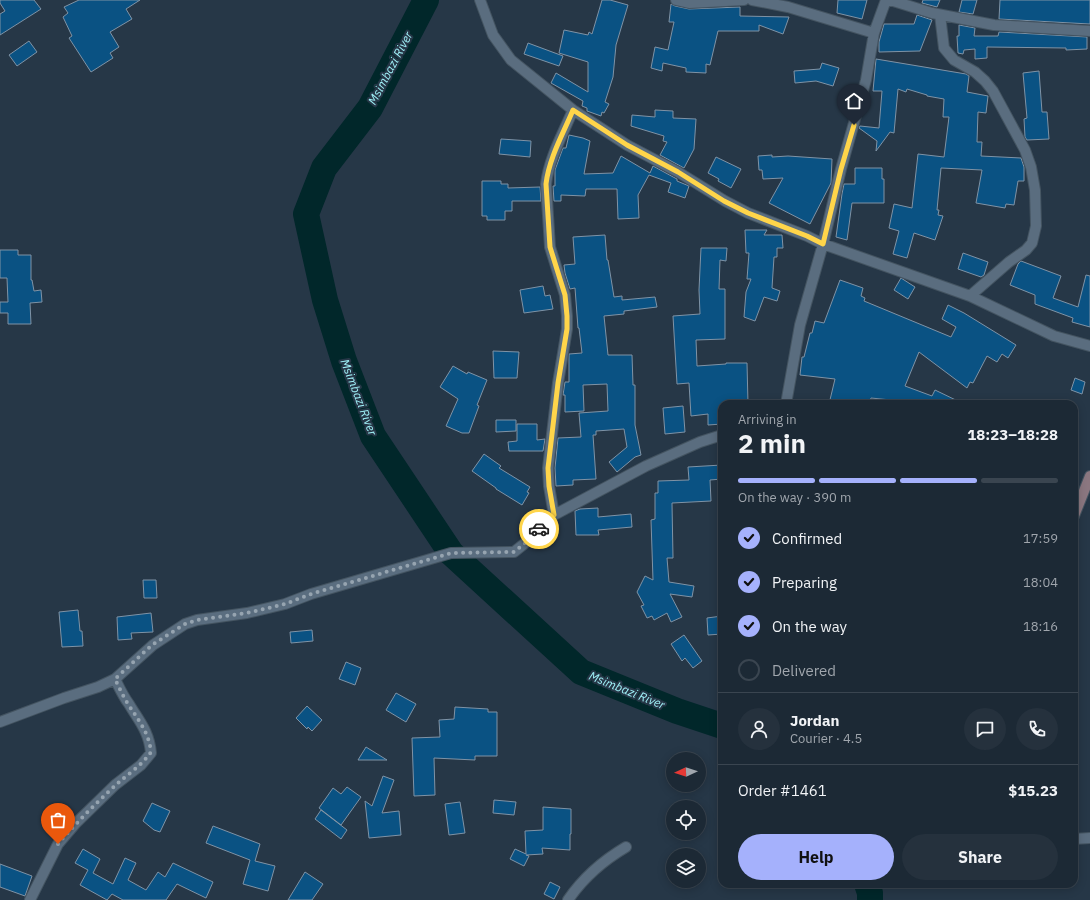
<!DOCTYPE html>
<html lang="en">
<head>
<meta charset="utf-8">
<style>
	:root { --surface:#1c2935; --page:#25313d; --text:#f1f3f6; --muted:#a0a6ad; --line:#3a4550; --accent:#a5b1fc }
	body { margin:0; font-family:"IBM Plex Sans",sans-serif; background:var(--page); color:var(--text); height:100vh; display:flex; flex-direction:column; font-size:15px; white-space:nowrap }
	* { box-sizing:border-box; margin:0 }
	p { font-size:13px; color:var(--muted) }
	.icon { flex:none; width:22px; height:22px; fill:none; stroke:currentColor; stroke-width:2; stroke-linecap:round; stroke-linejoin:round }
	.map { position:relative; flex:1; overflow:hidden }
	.drawer { position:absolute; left:718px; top:400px; width:360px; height:488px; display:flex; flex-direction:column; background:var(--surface); border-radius:12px; box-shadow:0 2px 10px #0003,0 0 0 1px var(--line) }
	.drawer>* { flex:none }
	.needle { width:26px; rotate:267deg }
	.fabs { position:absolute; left:666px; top:752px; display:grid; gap:8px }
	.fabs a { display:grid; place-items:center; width:40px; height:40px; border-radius:50%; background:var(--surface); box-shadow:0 2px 10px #0003,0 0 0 1px var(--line); font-size:20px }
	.pin { position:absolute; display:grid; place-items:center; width:34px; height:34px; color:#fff; margin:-41px -17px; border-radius:50% 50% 50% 0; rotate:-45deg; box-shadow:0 0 4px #0007 }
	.pin .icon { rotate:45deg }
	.courier { position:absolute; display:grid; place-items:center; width:40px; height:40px; margin:-20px; border:3px solid #ffd54a; border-radius:50%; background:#fff; color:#222; box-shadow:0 1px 5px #0007 }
	.overview em { font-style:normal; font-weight:800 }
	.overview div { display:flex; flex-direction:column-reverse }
	.overview { display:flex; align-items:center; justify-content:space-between; height:68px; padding:0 20px }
	h1 { font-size:26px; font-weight:800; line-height:30px }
	.bar { display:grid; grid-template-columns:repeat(4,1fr); gap:6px 4px; align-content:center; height:48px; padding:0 20px }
	.bar i { height:5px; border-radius:3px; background:var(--line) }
	.bar .current { background:var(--accent) }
	.bar p { grid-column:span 4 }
	.line { display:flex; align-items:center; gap:10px; padding:0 20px; border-top:1px solid var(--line) }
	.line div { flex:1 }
	.round { display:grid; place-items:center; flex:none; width:42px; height:42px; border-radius:21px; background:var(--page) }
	ol { padding:0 20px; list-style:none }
	li { display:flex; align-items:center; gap:12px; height:44px }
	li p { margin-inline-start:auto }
	li .icon { padding:4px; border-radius:50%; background:var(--accent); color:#111; stroke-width:4 }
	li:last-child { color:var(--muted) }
	li i { width:22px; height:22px; border:2px solid var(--line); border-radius:50% }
	.cta { display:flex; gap:8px; margin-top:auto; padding:8px 20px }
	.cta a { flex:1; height:46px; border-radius:24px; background:var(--accent); color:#111; font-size:16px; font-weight:800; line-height:46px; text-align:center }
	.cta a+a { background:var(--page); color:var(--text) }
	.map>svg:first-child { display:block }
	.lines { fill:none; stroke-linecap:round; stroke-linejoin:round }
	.river { stroke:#01272a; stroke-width:26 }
	.building { fill:#0a5283; stroke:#7f93a6 }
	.street-casing { stroke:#445461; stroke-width:12 }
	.secondary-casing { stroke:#445461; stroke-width:12 }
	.street { stroke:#5a6d7f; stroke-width:10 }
	.secondary { stroke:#8b7780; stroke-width:10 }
	.done { stroke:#96a4b0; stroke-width:4; stroke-dasharray:0 7.2 }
	.route { stroke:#ffd54a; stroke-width:5 }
	.labels { text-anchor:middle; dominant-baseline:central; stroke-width:4; stroke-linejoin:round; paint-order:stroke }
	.water-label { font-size:12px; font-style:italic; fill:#a0f2f9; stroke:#263747 }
</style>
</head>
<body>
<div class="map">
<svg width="1090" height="900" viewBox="0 0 1090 900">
	<rect width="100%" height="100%" fill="#263747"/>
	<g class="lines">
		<!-- river -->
		<path class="river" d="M426,0L370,108L324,168L306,214L325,300L344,361L373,436L451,553L581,672L677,711L722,726
			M867,884L870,893V900"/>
	</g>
	<!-- building -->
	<path class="building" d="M0,0H34L41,9L0,35V14L5,11L0,3Z
		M79,0H140L126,9L132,19L110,32L119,47L110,53L113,58L91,72L69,38L72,36L63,17L68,13L64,7Z
		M602,0H610L628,5L616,45L613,77L605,102L609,104L604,113L602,112L601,116L587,111V108L582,106L583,101L551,83L556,73L588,92V62L559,53L564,30L588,35L589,32L592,34Z
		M838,0H867L862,19L837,13Z
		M923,0H940L937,7L922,3Z
		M962,0H977L973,14L959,12Z
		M1000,0H1090V24L999,19Z
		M671,4L675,6L689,9L740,7V16L789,17L783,34L759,25V31H718L710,65L706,64V73L686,72V68L663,63L662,71L651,68L655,47L668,50L674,22H669Z
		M917,15L932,20L920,51L879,52V42L884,24H914Z
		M959,25L975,28L974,36H998L999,32L1087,37V49L1066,50V48L987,47V58L975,59V49L964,50L963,54L958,53L957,36H959Z
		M29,41L37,52L17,66L9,55Z
		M528,43L563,56L559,66L524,54Z
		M876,59L966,74L969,76L967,92L988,96L986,113L978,112L977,142H982L981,156L1021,158L1024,167V181H1018L1014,205L1006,204L1005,208L976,203L982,170L941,168L937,210H939L938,215L943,216L935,240L914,233L907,258L893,254L899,231L889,228L894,204L912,208L918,154L944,157L949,117H943L944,99L927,96V95L907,89L906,92L898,89L894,133L890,132L876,151L877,141L859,128L860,126L879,128L882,91H873Z
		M822,63L839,68L833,86L816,81L795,83L794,71L820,69Z
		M1039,71L1042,112H1047L1049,139L1027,140L1025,137L1024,119L1027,118L1023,73Z
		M655,110L673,111V118L696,119L694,149L684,168L660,155L667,142L663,141L664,136L631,126L632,115L655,117Z
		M569,135L583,138L590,141L584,174L613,173L621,156L650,173L653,166L675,178L677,179V181L689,186L685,198L668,192L671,183L649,175L638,195L639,218L618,219L617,189H586L585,196L561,195V201H554L553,186H555V170L563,148H566Z
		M501,139L531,141L530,157L499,154Z
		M772,155V157L788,156L832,159L831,183L810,224L769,203L783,178L763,179L762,170H759L758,156Z
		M716,157L741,169L731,188L718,181L719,179L708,173Z
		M855,168H882V179H884V203H852L847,240L836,237L842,194L844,184H855Z
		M482,181H501V184H508V188L540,187L541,201H512V211H505V220H487V216H482Z
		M745,230H767L764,235H782L783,248H777V257H774L772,288L780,291L777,301L764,297L755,321L744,317L746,292L751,279H747L749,253H746Z
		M605,235L607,260H608L614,297L622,296V300L655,297L657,307L624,311V314L604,316L608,355H632L633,385H635V425L641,455L635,457L617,472L609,462L627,447L624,429L596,431V435H593L596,479L573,480V485L556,486L555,468L558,438L581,437L579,413L608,411L607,384L583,385L584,411L565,412V395H563L565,382H569V354L582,353L579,328H578L575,288L570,289L565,273L564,265L575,264L573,237Z
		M701,248H727L726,261L720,260L719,289H725V339L696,340L697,366L726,364V363H747L748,404H722V424L708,425V414L691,416L689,383L677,384L673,316L700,314L699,290Z
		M0,250H18V255H31V280H32L34,291L41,290L42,302L30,303L31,324H8V313H0V302H8L7,278H0Z
		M963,253L988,262L984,275L981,277L958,269Z
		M1021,261L1061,276L1053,298L1078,307L1086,275L1090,276V327L1072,322L1073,318L1035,304V295L1010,285L1018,264Z
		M901,278L915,287L908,299L894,290Z
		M840,280L863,288L861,296L865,298L864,301L951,337L956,327L942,319L948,305L964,313L1016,345L1008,358L1002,354L997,362L987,356L973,383L970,382L967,388L919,352L905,386L932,396L935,390L964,404H900L891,400L871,398L869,404H829L835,379L800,375L802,357H804L810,333H812L815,321L824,323Z
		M543,286L545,296L550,295L553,309L524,313L520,290Z
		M493,351L519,352L517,378H494Z
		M453,366L467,374L468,372L487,380L477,405L479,406L469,433H462L446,426L458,399L440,387Z
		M1075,378L1085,382L1082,394L1071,390Z
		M683,406L685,432L665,434L663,408Z
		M496,420H516V431L496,432Z
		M517,424H537V440L545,439L543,451H509L508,442L517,441Z
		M484,454L501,466L499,468L530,487L527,492L529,493L522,505L496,489V488L472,471Z
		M722,465V479L710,480L711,501L672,503L673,558H667L669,582L694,586L692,597L670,594L682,617L671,622L667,613L654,620L652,616L647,618L641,606L644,605L637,592L645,576L653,580L651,520L655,519V493H658V481L689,480L688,467Z
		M598,508V517L631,514L632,527L598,530L599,535H576L575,511L580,509Z
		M143,580H156L157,598H144Z
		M78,610L80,631H82L83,646L62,647L59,612Z
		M151,613L153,632L131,633L132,639L118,640L117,617Z
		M722,616V634L708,635L707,618Z
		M312,630L313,641L291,643L290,632Z
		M684,635L702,661L693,668L685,658L682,661L671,644Z
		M346,662L361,668L355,685L339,679Z
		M396,693L416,704L406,722L386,710Z
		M307,706L322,720L312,731L308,727L307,729L296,718Z
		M455,707L488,709V712H497V756H475V760L434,758L435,795L414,796L412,738L440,737L439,720L454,719Z
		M366,747L387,760H358Z
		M383,776L394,780L382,813L399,811L401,835L369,838L365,801L372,806Z
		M347,787L361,797L341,825L319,808L333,788L341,794Z
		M494,800L516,802L514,815L493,813Z
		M460,802L465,833L449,835L445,804Z
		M152,803L170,811L160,832L154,830L143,821Z
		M543,807L571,809V834H570V850L542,848L543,854L526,855L529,856L524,866L510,859L515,849L526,854L525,831L543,830Z
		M321,810L347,830L341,839L315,819Z
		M213,826L260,844L255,861L275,866L268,891L243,884L250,860L206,843Z
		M83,849L100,859L93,873L113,884L125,858L136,863L128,880L146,890L158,872L165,877L173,863L213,882L206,898L177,884L166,900H123L112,894L107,900L80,885L88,870L75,863Z
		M0,864L32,876L25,896L0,887Z
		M305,872L323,884L312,900H288Z
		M550,882L560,887L554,899L544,894Z"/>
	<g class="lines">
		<!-- street casing -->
		<g class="street-casing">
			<path id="street" d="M480,0L493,35L511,60L573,110L627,145L678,172L725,201L748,213L807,236L823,244L970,296L1054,336L1090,346
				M676,0L689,3L744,0
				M752,0L788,7L874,33
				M890,0L932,13L994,25L1090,31
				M940,15L944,48L954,60L975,72L985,81L993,91L1025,150L1031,167L1035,190L1036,226L1032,243L1026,250L1009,262L970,296
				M786,404L800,325L823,244L841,169L866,80L874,33L886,0
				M554,515L549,486L548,468L558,383L567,329V316L565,295L550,247L546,184C549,158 563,134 573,110
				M0,722L64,698L98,687L115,679L153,645L185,624L197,620L247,613L285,604L311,594L451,553L514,552L524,544L554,515L646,466L700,442L722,435
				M1074,839L1090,838
				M30,900L58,844L75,824L115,785L141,765L151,753C149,731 139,721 129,704C123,696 119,687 115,679
				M568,900C583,878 604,860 626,847"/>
		</g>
		<!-- secondary casing -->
		<g class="secondary-casing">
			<path id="secondary" d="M1074,516L1090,476"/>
		</g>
		<!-- street -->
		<use href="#street" class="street"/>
		<!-- secondary -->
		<use href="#secondary" class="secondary"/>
	</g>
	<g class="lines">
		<!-- done -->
		<path class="done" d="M58,844C76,823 96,803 117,784C128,774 142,765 151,752C149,733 139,721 128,704C123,696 119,687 115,679L152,645L185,624L197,620L247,613L285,604L311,594L451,553L514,552L524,544L539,529"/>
		<!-- route -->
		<path class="route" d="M539,529L554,515L549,486L548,468L558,383L567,329V316L565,295L550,247L546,184C549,158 563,134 573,110L627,145L678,172L724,201L748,213L807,236L823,244L841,169L854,125"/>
	</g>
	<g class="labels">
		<!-- water labels -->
		<g class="water-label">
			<text transform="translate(390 68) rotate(-62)">Msimbazi River</text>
			<text transform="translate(359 397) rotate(69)">Msimbazi River</text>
			<text transform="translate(627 690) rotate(22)">Msimbazi River</text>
		</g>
	</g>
</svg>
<div class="fabs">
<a><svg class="needle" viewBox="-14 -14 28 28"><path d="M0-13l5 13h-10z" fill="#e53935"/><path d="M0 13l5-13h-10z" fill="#a0a6ad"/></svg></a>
<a><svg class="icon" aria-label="locate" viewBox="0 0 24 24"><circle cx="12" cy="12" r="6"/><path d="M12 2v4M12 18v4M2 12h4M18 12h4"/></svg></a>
<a><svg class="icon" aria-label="layers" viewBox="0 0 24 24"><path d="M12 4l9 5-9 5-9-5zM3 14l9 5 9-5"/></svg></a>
</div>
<div class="pin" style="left:58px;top:844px;background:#ea580c"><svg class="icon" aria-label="bag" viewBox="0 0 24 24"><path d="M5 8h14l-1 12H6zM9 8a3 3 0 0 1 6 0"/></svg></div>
<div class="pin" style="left:854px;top:125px;background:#1f2937"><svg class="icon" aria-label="home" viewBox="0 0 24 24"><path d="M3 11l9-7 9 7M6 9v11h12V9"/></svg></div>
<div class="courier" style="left:539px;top:529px"><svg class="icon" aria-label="car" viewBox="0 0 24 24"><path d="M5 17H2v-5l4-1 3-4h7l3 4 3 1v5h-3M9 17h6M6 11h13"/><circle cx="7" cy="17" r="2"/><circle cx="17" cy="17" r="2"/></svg></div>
<section class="drawer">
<div class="overview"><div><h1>2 min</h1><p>Arriving in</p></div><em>18:23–18:28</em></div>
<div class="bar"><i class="current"></i><i class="current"></i><i class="current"></i><i></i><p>On the way · 390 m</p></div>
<ol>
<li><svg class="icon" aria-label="check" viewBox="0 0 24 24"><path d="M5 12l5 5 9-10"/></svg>Confirmed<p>17:59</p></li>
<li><svg class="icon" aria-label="check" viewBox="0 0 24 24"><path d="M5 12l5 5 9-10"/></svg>Preparing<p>18:04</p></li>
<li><svg class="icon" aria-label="check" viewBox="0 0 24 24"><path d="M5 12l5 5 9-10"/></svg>On the way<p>18:16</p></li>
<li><i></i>Delivered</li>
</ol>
<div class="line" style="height:72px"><a class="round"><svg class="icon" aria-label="person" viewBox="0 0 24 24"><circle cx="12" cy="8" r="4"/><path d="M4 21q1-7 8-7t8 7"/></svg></a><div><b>Jordan</b><p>Courier · 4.5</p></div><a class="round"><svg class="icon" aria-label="chat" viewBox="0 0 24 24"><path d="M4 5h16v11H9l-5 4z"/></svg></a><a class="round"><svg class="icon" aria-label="phone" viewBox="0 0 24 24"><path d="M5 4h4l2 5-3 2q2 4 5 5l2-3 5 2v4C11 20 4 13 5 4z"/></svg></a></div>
<div class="line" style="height:52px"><div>Order #1461</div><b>$15.23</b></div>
<div class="cta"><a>Help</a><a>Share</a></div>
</section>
</div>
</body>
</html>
